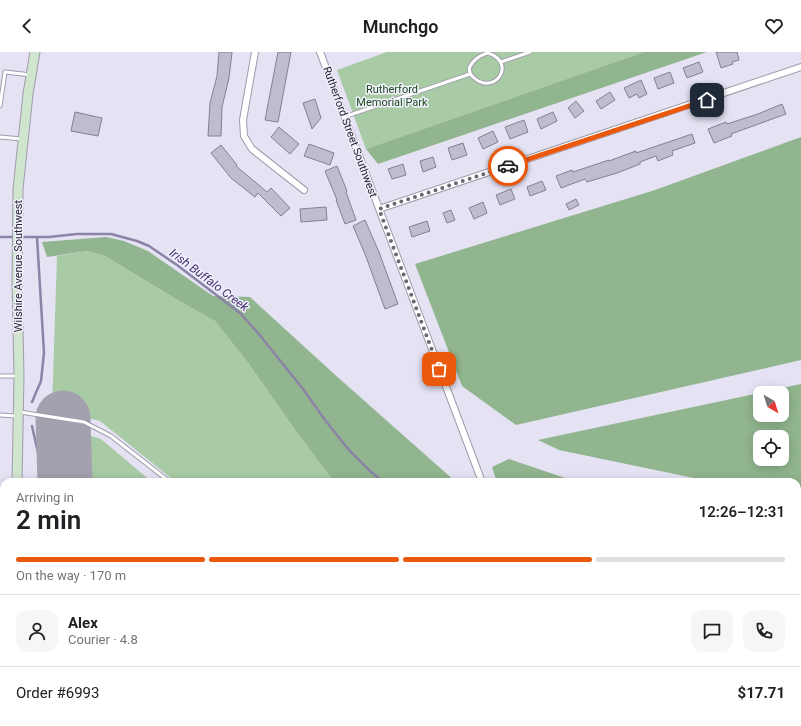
<!DOCTYPE html>
<html lang="en">
<head>
<meta charset="utf-8">
<style>
	:root { --surface:#fff; --page:#f6f6f6; --text:#202124; --muted:#757577; --line:#e0e0e0; --accent:#ea580c }
	body { margin:0; font-family:Roboto,sans-serif; background:var(--page); color:var(--text); height:100vh; display:flex; flex-direction:column; font-size:15px; white-space:nowrap }
	* { box-sizing:border-box; margin:0 }
	p { font-size:13px; color:var(--muted) }
	.icon { flex:none; width:22px; height:22px; fill:none; stroke:currentColor; stroke-width:2; stroke-linecap:round; stroke-linejoin:round }
	.map { position:relative; flex:1; overflow:hidden }
	.sheet { position:absolute; left:0px; top:426px; width:801px; height:248px; display:flex; flex-direction:column; background:var(--surface); border-radius:12px 12px 0 0; box-shadow:0 2px 10px #0003 }
	.sheet>* { flex:none }
	.needle { width:26px; rotate:141deg }
	.controls { position:absolute; left:753px; top:334px; display:grid; gap:8px }
	.controls a { display:grid; place-items:center; width:36px; height:36px; border-radius:8px; background:var(--surface); box-shadow:0 2px 10px #0003; font-size:20px }
	.pin { position:absolute; display:grid; place-items:center; width:34px; height:34px; color:#fff; margin:-17px; border-radius:8px; box-shadow:0 2px 6px #0006 }
	.courier { position:absolute; display:grid; place-items:center; width:40px; height:40px; margin:-20px; border:3px solid #ea580c; border-radius:50%; background:#fff; color:#222; box-shadow:0 1px 5px #0007 }
	.head em { font-style:normal; font-weight:600 }
	.head div { display:flex; flex-direction:column-reverse }
	.head { display:flex; align-items:center; justify-content:space-between; height:68px; padding:0 16px }
	h1 { font-size:26px; font-weight:600; line-height:30px }
	.bar { display:grid; grid-template-columns:repeat(4,1fr); gap:6px 4px; align-content:center; height:48px; padding:0 16px }
	.bar i { height:5px; border-radius:3px; background:var(--line) }
	.bar .on { background:var(--accent) }
	.bar p { grid-column:span 4 }
	.line { display:flex; align-items:center; gap:10px; padding:0 16px; border-top:1px solid var(--line) }
	.line div { flex:1 }
	.round { display:grid; place-items:center; flex:none; width:42px; height:42px; border-radius:12px; background:var(--page) }
	header { display:flex; justify-content:space-between; align-items:center; height:52px; padding:0 16px; background:var(--surface); font-size:18px; font-weight:600 }
	.map>svg:first-child { display:block }
	.green { fill:#a8caa5 }
	.forest { fill:#91b58e; fill-rule:evenodd }
	.lines { fill:none; stroke-linecap:round; stroke-linejoin:round }
	.stream { stroke:#8c84a7; stroke-width:2.5 }
	.runway { stroke:#a4a1af; stroke-width:55 }
	.building { fill:#bfbcce; stroke:#838091 }
	.lane-casing { stroke:#9f9bac; stroke-width:5 }
	.street-casing { stroke:#9f9bac; stroke-width:8 }
	.secondary-casing { stroke:#9f9bac; stroke-width:11 }
	.lane { stroke:#fff; stroke-width:3 }
	.street { stroke:#fff; stroke-width:6 }
	.secondary { stroke:#cfe5ce; stroke-width:9 }
	.done { stroke:#6a6772; stroke-width:4; stroke-dasharray:0 7.2 }
	.route { stroke:#ea580c; stroke-width:5 }
	.labels { text-anchor:middle; dominant-baseline:central; stroke-width:3; stroke-linejoin:round; paint-order:stroke }
	.park-label { font-size:11px; fill:#1a4c19; stroke:#f2effe }
	.street-label { font-size:11px; fill:#27252c; stroke:#f2effe }
	.water-label { font-size:12px; font-style:italic; fill:#41306a; stroke:#f2effe }
</style>
</head>
<body>
<header><svg class="icon" aria-label="back" viewBox="0 0 24 24"><path d="M15 5l-7 7 7 7"/></svg>Munchgo<svg class="icon" aria-label="heart" viewBox="0 0 24 24"><path d="M12 20l-8-8c-3-5 5-10 8-4 3-6 11-1 8 4z"/></svg></header>
<div class="map">
<svg width="801" height="674" viewBox="0 0 801 674">
	<rect width="100%" height="100%" fill="#e5e2f4"/>
	<!-- green -->
	<path class="green" d="M387,0H644L366,97L337,18Z
		M87,199L105,204L181,250L215,269L246,308L296,379L334,430H176L100,369L52,357L57,204Z
		M75,379L101,387L152,430H78Z
		M797,580L801,581V621L797,620Z
		M91,670H267V674H91Z
		M285,670H518L519,674H285Z"/>
	<!-- forest -->
	<path class="forest" d="M644,0H707L378,112L366,97Z
		M801,85V308L516,373L462,334L415,212L655,138Z
		M106,185L124,189L148,199L213,244L250,245L333,321L456,430H334L296,379L246,308L215,269L181,250L105,204L87,199L47,205L42,190Z
		M801,332V448L797,447V430H713L559,398L538,388ZM760,341H782V363H760ZM760,385H782V407H760Z
		M509,407L577,430H497L492,415Z
		M797,481L801,482V548L797,552Z
		M797,646L801,647V674H777L774,670H797Z
		M28,670H61V674H28Z
		M518,670H534V673L519,674Z"/>
	<g class="lines">
		<!-- stream -->
		<path class="stream" d="M0,185H49L77,182H111L137,189L149,194L177,213L240,261L258,281L303,337L325,368L349,398L370,419L384,430
			M32,350L41,329L44,301L37,185
			M32,374L39,405L40,430
			M797,524L801,525
			M32,670V674
			M527,670L528,674"/>
		<!-- runway -->
		<path class="runway" d="M63,366L65,430
			M76,670V674"/>
	</g>
	<!-- building -->
	<path class="building" d="M219,0H232L229,26L222,55L221,84H208L210,51L217,24Z
		M278,0H291L278,70L265,68Z
		M716,0H737L739,8L732,10L733,12L721,16Z
		M699,10L703,20L687,26L683,16Z
		M670,20L674,31L658,37L654,26Z
		M641,28L647,42L639,46L637,42L629,46L624,36Z
		M610,40L615,48L601,57L596,49Z
		M315,47L321,66L312,77L303,51Z
		M576,49L584,59L575,66L568,56Z
		M782,52L786,62L731,82L732,84L714,91L708,77L726,70L727,72L758,62Z
		M75,60L102,66L98,84L71,79Z
		M553,60L557,69L541,77L537,67Z
		M524,68L528,80L510,87L505,75Z
		M279,75L299,92L290,102L271,85Z
		M493,79L498,90L483,97L478,86Z
		M692,82L695,91L672,99L673,103L658,109L656,104L640,110V112L617,121L587,130L585,127L561,136L556,124L572,118L573,120L609,108V109L636,99V101Z
		M463,91L467,103L452,108L448,96Z
		M309,92L334,101L330,113L304,104Z
		M221,93L237,113L236,114L267,140L271,136L290,156L281,164L258,141L255,145L231,126L211,101Z
		M433,105L436,115L423,120L420,109Z
		M403,112L406,123L392,127L388,117Z
		M337,114L347,139L346,140L356,168L345,172L336,148H337L325,119Z
		M542,129L546,138L530,144L527,135Z
		M511,137L515,147L500,153L496,143Z
		M576,147L579,153L569,158L566,152Z
		M483,150L487,161L474,167L469,156Z
		M326,155L327,168L301,170L300,157Z
		M451,158L455,168L447,171L443,161Z
		M365,168L379,200L398,252L385,257L365,202L353,174Z
		M427,169L430,179L412,185L409,175Z"/>
	<g class="lines">
		<!-- lane casing -->
		<g class="lane-casing">
			<path id="lane" d="M488,1C518,11 494,45 473,25C462,15 479,3 488,1Z
				M501,10L530,0
				M0,54L5,20L31,23
				M344,65L470,22
				M0,85L22,87
				M0,324H17
				M20,360L84,370L111,384L170,430
				M0,363L16,364
				M0,467H4
				M0,577L4,578
				M0,657L4,658
				M277,670V674"/>
		</g>
		<!-- street casing -->
		<g class="street-casing">
			<path id="street" d="M255,0L243,68L244,84L252,97L304,138
				M320,0L482,430
				M379,157L801,15
				M0,599H4
				M797,635L801,636
				M546,670L547,674
				M693,674L700,670"/>
		</g>
		<!-- secondary casing -->
		<g class="secondary-casing">
			<path id="secondary" d="M17,430L19,324L17,230L18,137L28,42L35,0
				M14,674V670"/>
		</g>
		<!-- lane -->
		<use href="#lane" class="lane"/>
		<!-- street -->
		<use href="#street" class="street"/>
		<!-- secondary -->
		<use href="#secondary" class="secondary"/>
	</g>
	<g class="lines">
		<!-- done -->
		<path class="done" d="M439,317L379,157L508,114"/>
		<!-- route -->
		<path class="route" d="M508,114L707,48"/>
	</g>
	<g class="labels">
		<!-- park labels -->
		<g class="park-label">
			<text x="392" y="37">Rutherford<tspan x="392" dy="13">Memorial Park</tspan></text>
		</g>
		<!-- street labels -->
		<g class="street-label">
			<text transform="translate(350 80) rotate(70)">Rutherford Street Southwest</text>
			<text transform="translate(18 214) rotate(-90)">Wilshire Avenue Southwest</text>
		</g>
		<!-- water labels -->
		<g class="water-label">
			<text transform="translate(209 228) rotate(37)">Irish Buffalo Creek</text>
		</g>
	</g>
</svg>
<div class="controls">
<a><svg class="needle" viewBox="-14 -14 28 28"><path d="M0-13l5 13h-10z" fill="#e53935"/><path d="M0 13l5-13h-10z" fill="#757577"/></svg></a>
<a><svg class="icon" aria-label="locate" viewBox="0 0 24 24"><circle cx="12" cy="12" r="6"/><path d="M12 2v4M12 18v4M2 12h4M18 12h4"/></svg></a>
</div>
<div class="pin" style="left:439px;top:317px;background:#ea580c"><svg class="icon" aria-label="bag" viewBox="0 0 24 24"><path d="M5 8h14l-1 12H6zM9 8a3 3 0 0 1 6 0"/></svg></div>
<div class="pin" style="left:707px;top:48px;background:#1f2937"><svg class="icon" aria-label="home" viewBox="0 0 24 24"><path d="M3 11l9-7 9 7M6 9v11h12V9"/></svg></div>
<div class="courier" style="left:508px;top:114px"><svg class="icon" aria-label="car" viewBox="0 0 24 24"><path d="M5 17H2v-5l4-1 3-4h7l3 4 3 1v5h-3M9 17h6M6 11h13"/><circle cx="7" cy="17" r="2"/><circle cx="17" cy="17" r="2"/></svg></div>
<section class="sheet">
<div class="head"><div><h1>2 min</h1><p>Arriving in</p></div><em>12:26–12:31</em></div>
<div class="bar"><i class="on"></i><i class="on"></i><i class="on"></i><i></i><p>On the way · 170 m</p></div>
<div class="line" style="height:72px"><a class="round"><svg class="icon" aria-label="person" viewBox="0 0 24 24"><circle cx="12" cy="8" r="4"/><path d="M4 21q1-7 8-7t8 7"/></svg></a><div><b>Alex</b><p>Courier · 4.8</p></div><a class="round"><svg class="icon" aria-label="chat" viewBox="0 0 24 24"><path d="M4 5h16v11H9l-5 4z"/></svg></a><a class="round"><svg class="icon" aria-label="phone" viewBox="0 0 24 24"><path d="M5 4h4l2 5-3 2q2 4 5 5l2-3 5 2v4C11 20 4 13 5 4z"/></svg></a></div>
<div class="line" style="height:52px"><div>Order #6993</div><b>$17.71</b></div>
</section>
</div>
</body>
</html>
